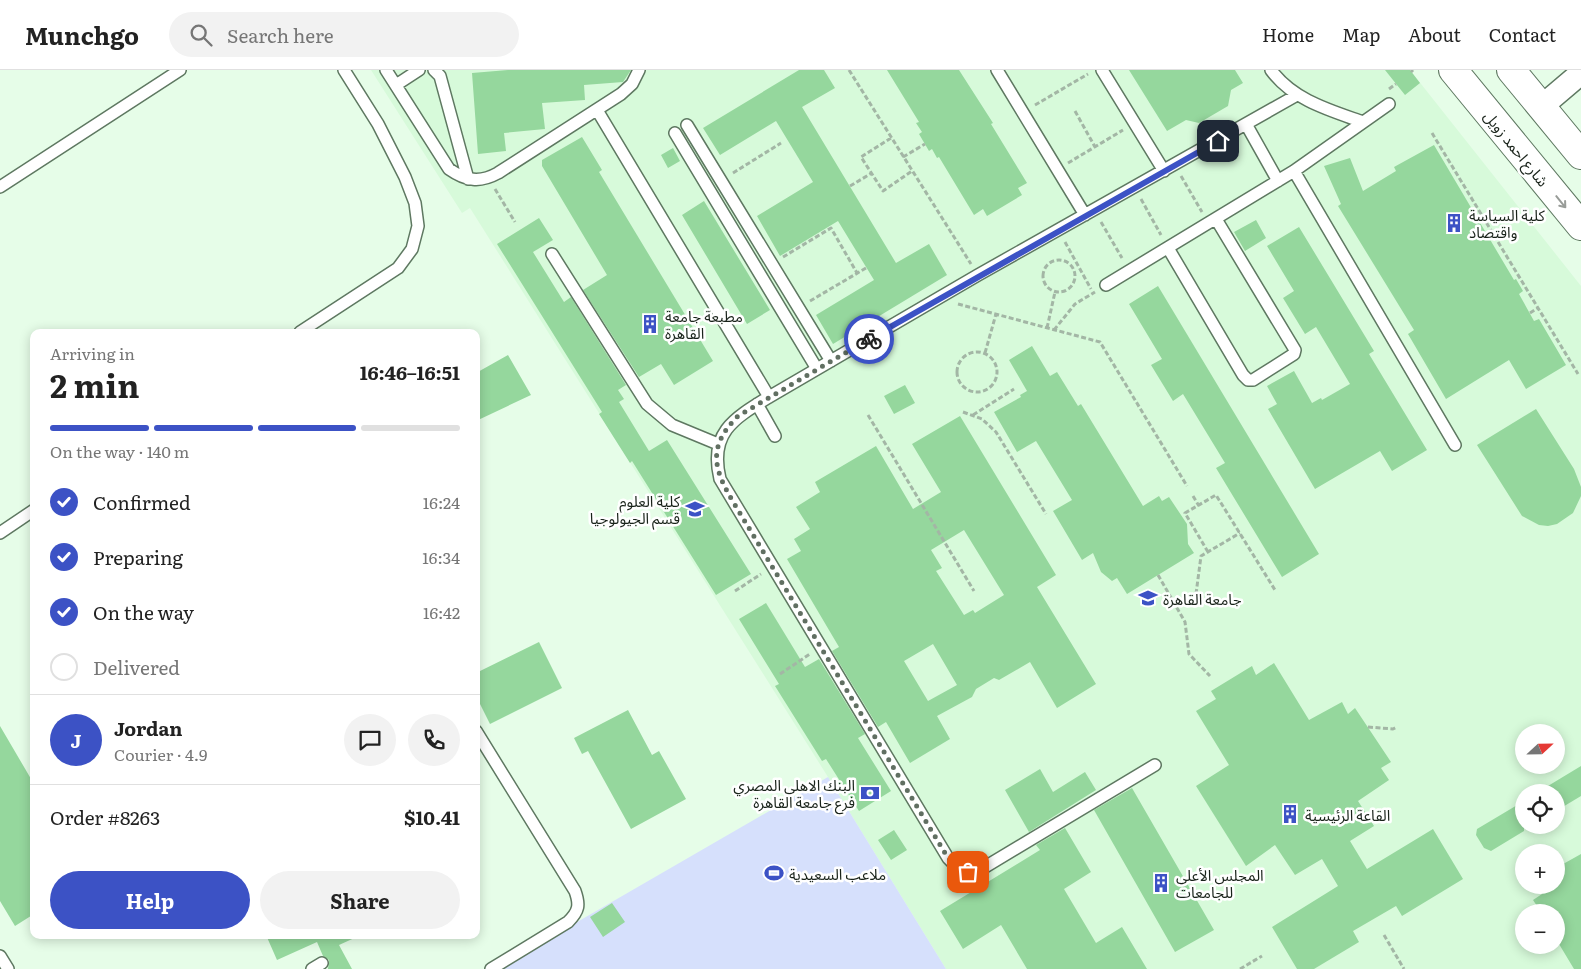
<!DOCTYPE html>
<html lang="en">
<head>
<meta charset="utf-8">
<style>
	:root { --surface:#fff; --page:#f2f2f2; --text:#222; --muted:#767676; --line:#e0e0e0; --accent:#3c52c5 }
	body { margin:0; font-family:Literata,"Noto Sans Arabic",serif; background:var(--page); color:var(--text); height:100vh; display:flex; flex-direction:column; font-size:19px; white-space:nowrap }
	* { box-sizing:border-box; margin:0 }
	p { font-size:16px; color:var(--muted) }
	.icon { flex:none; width:28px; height:28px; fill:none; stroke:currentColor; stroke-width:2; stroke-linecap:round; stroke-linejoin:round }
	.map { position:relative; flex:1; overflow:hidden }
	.panel { position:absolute; left:30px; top:259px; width:450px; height:610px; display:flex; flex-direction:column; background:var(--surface); border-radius:10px; box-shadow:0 2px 12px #0003 }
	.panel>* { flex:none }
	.needle { width:32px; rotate:68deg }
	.tools { position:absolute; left:1515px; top:654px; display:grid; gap:10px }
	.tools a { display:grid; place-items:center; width:50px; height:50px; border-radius:50%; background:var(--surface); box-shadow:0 2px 12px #0003; font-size:25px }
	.pin { position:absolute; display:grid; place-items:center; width:42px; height:42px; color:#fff; margin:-21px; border-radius:10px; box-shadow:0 2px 8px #0006 }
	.courier { position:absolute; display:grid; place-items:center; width:50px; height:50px; margin:-25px; border:4px solid #3c52c5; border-radius:50%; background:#fff; color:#222; box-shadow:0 1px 6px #0007 }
	.headline em { font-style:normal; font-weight:700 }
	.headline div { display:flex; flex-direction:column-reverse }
	.headline { display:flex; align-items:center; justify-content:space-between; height:85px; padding:0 20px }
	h1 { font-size:32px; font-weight:700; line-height:38px }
	.bar { display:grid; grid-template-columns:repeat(4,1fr); gap:8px 5px; align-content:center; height:60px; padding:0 20px }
	.bar i { height:6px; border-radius:4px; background:var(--line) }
	.bar .on { background:var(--accent) }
	.bar p { grid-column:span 4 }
	.line { display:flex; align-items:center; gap:12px; padding:0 20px; border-top:1px solid var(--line) }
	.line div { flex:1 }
	.round { display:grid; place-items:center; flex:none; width:52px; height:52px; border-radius:26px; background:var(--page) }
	ol { padding:0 20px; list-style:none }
	li { display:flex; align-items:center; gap:15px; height:55px }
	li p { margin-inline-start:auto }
	li .icon { padding:5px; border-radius:50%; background:var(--accent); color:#fff; stroke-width:4 }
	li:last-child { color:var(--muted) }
	li i { width:28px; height:28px; border:2px solid var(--line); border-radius:50% }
	.primary-button { display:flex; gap:10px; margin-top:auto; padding:10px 20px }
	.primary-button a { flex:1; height:58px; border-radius:30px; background:var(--accent); color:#fff; font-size:20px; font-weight:700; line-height:58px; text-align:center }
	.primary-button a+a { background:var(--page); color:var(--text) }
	header { display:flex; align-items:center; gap:30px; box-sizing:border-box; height:70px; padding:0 25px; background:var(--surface); border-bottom:1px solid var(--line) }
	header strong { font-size:24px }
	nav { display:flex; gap:28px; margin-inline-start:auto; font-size:18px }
	.search { width:350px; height:45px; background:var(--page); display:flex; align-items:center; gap:12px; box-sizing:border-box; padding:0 18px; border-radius:28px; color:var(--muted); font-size:19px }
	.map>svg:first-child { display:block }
	.built { fill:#d7fada; fill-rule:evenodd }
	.green { fill:#d6e0fc }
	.building { fill:#95d79d; fill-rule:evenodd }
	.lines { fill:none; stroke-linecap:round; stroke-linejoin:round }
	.lane-casing { stroke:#5e7861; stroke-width:14 }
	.street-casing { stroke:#5e7861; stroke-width:25 }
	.primary-casing { stroke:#5e7861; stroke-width:30 }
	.path { stroke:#a3b6a5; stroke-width:3; stroke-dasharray:5 2.5; stroke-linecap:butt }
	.lane { stroke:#fff; stroke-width:11 }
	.street { stroke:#fff; stroke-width:22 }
	.primary { stroke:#fff; stroke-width:28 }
	.oneway { stroke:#989c98 }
	.done { stroke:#616f62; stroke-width:5; stroke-dasharray:0 9 }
	.route { stroke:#3c52c5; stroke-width:6 }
	.labels { text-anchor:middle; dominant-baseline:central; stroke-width:5; stroke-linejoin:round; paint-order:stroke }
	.street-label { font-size:15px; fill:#19231a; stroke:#fff }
	.poi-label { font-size:15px; fill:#19231a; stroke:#fff; text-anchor:start }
</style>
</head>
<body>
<header>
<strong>Munchgo</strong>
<div class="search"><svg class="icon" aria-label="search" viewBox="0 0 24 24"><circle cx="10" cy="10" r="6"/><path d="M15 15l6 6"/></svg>Search here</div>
<nav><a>Home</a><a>Map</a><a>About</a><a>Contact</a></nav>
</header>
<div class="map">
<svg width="1581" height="899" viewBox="0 0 1581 899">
	<rect width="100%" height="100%" fill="#e6fde8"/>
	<!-- built -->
	<path class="built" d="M371,0H1410L1581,216V899H946L828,707L470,138L462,143ZM1524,662H1556V695H1524ZM1524,722H1556V755H1524ZM1524,782H1556V815H1524ZM1524,842H1556V875H1524Z"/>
	<!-- green -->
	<path class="green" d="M828,707L946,899H496Z"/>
	<!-- building -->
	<path class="building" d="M508,0H631L623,12L584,15L585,30L542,33L545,59L504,63L506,81L478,84L472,3Z
		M799,0H824L835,18L802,37L896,193L929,174L947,205L833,274L816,245L874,210L838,151L780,186L757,146L813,112L776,51L720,85L703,58Z
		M887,0H959L993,53L991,54L1027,113L1018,118L1022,125L987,146L983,139L974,145L939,87L937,88L932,79L929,81L919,64L922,62L916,53L919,52Z
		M1129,0H1235L1243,13L1231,20L1228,36L1199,53L1186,50L1167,61Z
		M1385,0H1410L1420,13L1405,25Z
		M582,67L602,100L599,102L713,291L674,315L661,294L639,307L583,220L607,205L542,96V90Z
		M1434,75L1514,210L1516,209L1523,221L1519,224L1534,251L1539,249L1566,295L1526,319L1509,290L1446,329L1408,264L1414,260L1338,136L1341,134L1324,96L1350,88L1363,121L1396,101L1394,97Z
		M673,78L680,91L668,98L661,85Z
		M704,131L770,240L747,254L682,145Z
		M539,148L553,170L533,182L564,232L571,227L626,315L618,320L624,329L619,332L649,381L667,370L751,504L716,525L632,391L630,393L599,344L602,342L497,174Z
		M1256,150L1266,168L1245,181L1234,162Z
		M1299,157L1374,281L1369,284L1427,380L1392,401L1380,381L1315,419L1268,339L1277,334L1267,316L1294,301L1312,333L1321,328L1322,330L1350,314L1316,257L1305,264L1283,228L1294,221L1267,176Z
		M1158,216L1319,484L1282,507L1216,398L1225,393L1183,324L1173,331L1151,295L1162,289L1129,234Z
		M1032,276L1050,306L1057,302L1078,336L1081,334L1143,436L1159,426L1162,431L1169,427L1187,454L1188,474L1194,483L1127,524L1117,508L1112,511L1101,502L1093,483L1082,490L1053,441L1072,430L1036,371L1017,382L994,342L1021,327L1020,325L1027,321L1009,290Z
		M508,285L531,325L476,351V303Z
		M905,315L915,333L894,344L884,326Z
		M1536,339L1574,399L1581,417V426L1573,443L1557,454L1548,456L1539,455L1522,446L1477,375Z
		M960,346L1056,505L1037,517L1096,614L1057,638L1030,592L999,610L994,608L976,619L972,627L937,646L950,669L910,693L886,652L878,657L832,581L839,577L787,489L801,481L794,469L810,459L796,437L820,422L815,412L876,376L913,439L941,422L912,374ZM964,460L1004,525L975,543L973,540L964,545L936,501L942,498L931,480ZM933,574L957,615L928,631L904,591Z
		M766,533L805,597L819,589L865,664L858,668L891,721L859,741L826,689L822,691L775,616L779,614L739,549Z
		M539,572L562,618L490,654L476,626V603Z
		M1274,593L1309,650L1342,632L1348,644L1355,638L1391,692L1381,698L1389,710L1358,731L1374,756L1350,771L1367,799L1433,759L1463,809L1402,846L1396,836L1353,861L1359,872L1314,899H1297L1272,857L1338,816L1322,789L1295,805L1275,775L1246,796L1196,716L1229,695L1196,641L1216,629L1211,621L1252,596L1256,605Z
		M628,640L652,685L659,681L686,729L631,759L588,681L582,684L574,668Z
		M0,656L34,714V844L15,856L0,831Z
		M1581,696V726L1556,741V722H1538Z
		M1040,699L1053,722L1085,702L1096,720L1029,762L1005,720Z
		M1132,718L1214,860L1175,882L1094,740Z
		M1524,731V761L1491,781L1484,778L1476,765L1477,759Z
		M1065,758L1091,802L1064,819L1096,873L1122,857L1147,899H1027L1001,855L963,879L940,841L1040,780L1036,775Z
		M894,760L907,780L891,790L878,770Z
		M1581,784V899H1574L1556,869V842H1541L1533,830L1542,824L1544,815H1556V798Z
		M612,833L625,852L603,867L590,847Z
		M266,865H361L339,875L352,899H328L329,890L323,886L317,872L277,890Z"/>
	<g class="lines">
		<!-- lane casing -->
		<g class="lane-casing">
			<path id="lane" d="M386,0L449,99C466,111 480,113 498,103L621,24L632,14L639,0
				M434,0L440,6L468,109
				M997,0L1085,145
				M1102,0L1164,101
				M1271,0C1293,30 1329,40 1363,52
				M396,15L419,0
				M597,40L769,327
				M1246,54L1278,111
				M687,55L831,291
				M675,63L817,299
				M1294,101L1455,375
				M0,117L180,0
				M1168,178L1243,305L1248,310H1253L1294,284L1295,280L1216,149
				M552,184L647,334L672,355L718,374
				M1106,215L1294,101L1389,34
				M300,262L398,198L412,179L418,156L415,133L405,107L378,54L344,0
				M757,334L775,366
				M0,463L34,440
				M476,661L575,821C580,835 579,841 568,852L491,899
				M1155,695L980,800C965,802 958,799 948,788L720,409C709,363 733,349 769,327L978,205L1297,25
				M0,886L8,899
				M312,899L322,893"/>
		</g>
		<!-- street casing -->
		<g class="street-casing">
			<path id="street" d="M1541,37L1581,3"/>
		</g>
		<!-- primary casing -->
		<g class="primary-casing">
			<path id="primary" d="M1453,0L1581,156
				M1511,0L1581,85"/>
		</g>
		<!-- path -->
		<path class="path" d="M849,0L971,194
			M1411,2L1413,0
			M1389,19L1396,14
			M1035,35L1088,4
			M1075,41L1095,77
			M1432,63L1578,304
			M891,68L861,87L883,121L912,101
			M903,87L925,74
			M1068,93L1123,60
			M733,103L781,73
			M1181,106L1202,142
			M850,116L872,103
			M495,119L515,152
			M1141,129L1161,165
			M1101,152L1122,188
			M1065,172L1091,219
			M783,187L831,158L857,203
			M1043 206a16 16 0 1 1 32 0a16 16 0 1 1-32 0Z
			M810,231L866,198
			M958,234L1100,272L1187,416
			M1530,243L1538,238
			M1047,258L1055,222
			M1054,260L1075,234L1095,222
			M957 302a20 20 0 1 1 40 0a20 20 0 1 1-40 0Z
			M985,283L996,244
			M963,342L982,349L996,362L1046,444
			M868,345L974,521
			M973,345L1014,319
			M1193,426L1199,436
			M1208,482L1185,443L1216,425L1275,520
			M1158,505L1185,552L1189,584L1210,606
			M735,521L761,504
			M1196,524L1201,486L1240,463
			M780,604L810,584
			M1368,657L1393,659L1397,657
			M1384,865L1404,899
			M1240,899L1262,886"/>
		<!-- lane -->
		<use href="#lane" class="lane"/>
		<!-- street -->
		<use href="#street" class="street"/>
		<!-- primary -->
		<use href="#primary" class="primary"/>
	</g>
	<!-- one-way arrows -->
	<defs><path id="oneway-shaft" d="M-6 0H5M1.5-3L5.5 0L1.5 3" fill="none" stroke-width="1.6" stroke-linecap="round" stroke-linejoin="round" transform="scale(1.25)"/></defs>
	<use class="oneway" href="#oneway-shaft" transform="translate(1561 132) rotate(51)"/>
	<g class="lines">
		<!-- done -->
		<path class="done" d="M869,269L738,346C706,378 714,400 735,435L948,788L956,797L968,802"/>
		<!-- route -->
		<path class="route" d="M869,269L1218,71"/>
	</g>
	<!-- icons -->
	<defs>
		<g id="building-bare" transform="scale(1.5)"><path d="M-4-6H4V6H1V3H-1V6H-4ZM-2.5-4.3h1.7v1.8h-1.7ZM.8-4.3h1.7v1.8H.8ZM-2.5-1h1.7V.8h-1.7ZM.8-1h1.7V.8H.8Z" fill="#3c52c5" stroke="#fff" stroke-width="2.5" paint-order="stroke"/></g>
		<g id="university-bare" transform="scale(1.5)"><path d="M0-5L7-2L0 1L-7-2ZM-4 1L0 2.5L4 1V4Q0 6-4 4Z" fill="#3c52c5" stroke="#fff" stroke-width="2.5" paint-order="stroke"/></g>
		<g id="bank-bare" transform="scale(1.5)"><path d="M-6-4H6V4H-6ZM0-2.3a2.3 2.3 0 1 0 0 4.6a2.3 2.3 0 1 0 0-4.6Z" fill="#3c52c5" stroke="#fff" stroke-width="2.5" paint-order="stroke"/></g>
		<g id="stadium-bare" transform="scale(1.5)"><path d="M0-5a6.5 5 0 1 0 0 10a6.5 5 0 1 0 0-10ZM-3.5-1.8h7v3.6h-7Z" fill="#3c52c5" stroke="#fff" stroke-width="2.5" paint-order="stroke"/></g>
	</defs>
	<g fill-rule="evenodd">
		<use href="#building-bare" x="1454" y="153"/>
		<use href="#building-bare" x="650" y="254"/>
		<use href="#university-bare" x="695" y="439"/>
		<use href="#university-bare" x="1148" y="528"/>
		<use href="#bank-bare" x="870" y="723"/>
		<use href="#building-bare" x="1290" y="744"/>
		<use href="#stadium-bare" x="774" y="803"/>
		<use href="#building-bare" x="1161" y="813"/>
	</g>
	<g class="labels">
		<!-- street labels -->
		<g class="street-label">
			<text transform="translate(1517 78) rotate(51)">شارع احمد زويل</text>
		</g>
		<!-- poi labels -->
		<g class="poi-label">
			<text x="1469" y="144">كلية السياسة<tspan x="1469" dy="17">واقتصاد</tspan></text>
			<text x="665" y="245">مطبعة جامعة<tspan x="665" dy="17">القاهرة</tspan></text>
			<text x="680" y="430" text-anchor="end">كلية العلوم<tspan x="680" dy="17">قسم الجيولوجيا</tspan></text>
			<text x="1163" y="528">جامعة القاهرة</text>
			<text x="855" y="714" text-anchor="end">البنك الاهلي المصري<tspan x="855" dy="17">فرع جامعة القاهرة</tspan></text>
			<text x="1305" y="744">القاعة الرئيسية</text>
			<text x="789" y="803">ملاعب السعيدية</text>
			<text x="1176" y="804">المجلس الأعلى<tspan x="1176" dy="17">للجامعات</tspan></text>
		</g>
	</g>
</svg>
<div class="tools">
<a><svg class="needle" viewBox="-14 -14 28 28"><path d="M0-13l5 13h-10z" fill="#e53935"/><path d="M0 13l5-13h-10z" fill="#767676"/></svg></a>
<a><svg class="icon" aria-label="locate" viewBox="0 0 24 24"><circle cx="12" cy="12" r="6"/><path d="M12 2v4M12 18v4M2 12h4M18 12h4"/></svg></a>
<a>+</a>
<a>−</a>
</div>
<div class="pin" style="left:968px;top:802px;background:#ea580c"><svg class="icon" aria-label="bag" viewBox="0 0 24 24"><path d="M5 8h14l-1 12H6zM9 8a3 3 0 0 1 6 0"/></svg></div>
<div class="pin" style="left:1218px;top:71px;background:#1f2937"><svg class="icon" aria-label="home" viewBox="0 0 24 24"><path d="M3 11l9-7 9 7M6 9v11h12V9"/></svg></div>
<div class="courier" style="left:869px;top:269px"><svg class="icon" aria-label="bike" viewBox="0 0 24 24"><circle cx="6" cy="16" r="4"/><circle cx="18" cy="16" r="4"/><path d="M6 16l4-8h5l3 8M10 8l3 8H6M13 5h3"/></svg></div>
<section class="panel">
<div class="headline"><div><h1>2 min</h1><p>Arriving in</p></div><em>16:46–16:51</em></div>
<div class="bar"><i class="on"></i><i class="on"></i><i class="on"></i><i></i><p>On the way · 140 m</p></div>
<ol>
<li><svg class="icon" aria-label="check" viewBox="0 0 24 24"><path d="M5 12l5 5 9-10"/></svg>Confirmed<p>16:24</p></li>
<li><svg class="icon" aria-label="check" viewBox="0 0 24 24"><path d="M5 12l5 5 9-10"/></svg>Preparing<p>16:34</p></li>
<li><svg class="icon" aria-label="check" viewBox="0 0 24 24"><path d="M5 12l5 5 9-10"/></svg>On the way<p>16:42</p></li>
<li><i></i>Delivered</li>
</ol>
<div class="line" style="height:90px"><b class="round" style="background:var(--accent);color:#fff">J</b><div><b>Jordan</b><p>Courier · 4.9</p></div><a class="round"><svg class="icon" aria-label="chat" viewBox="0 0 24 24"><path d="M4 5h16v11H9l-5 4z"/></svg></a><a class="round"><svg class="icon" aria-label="phone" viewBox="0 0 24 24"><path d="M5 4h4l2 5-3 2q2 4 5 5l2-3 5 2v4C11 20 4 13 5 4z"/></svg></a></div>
<div class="line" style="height:65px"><div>Order #8263</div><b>$10.41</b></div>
<div class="primary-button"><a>Help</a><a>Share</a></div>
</section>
</div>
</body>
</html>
